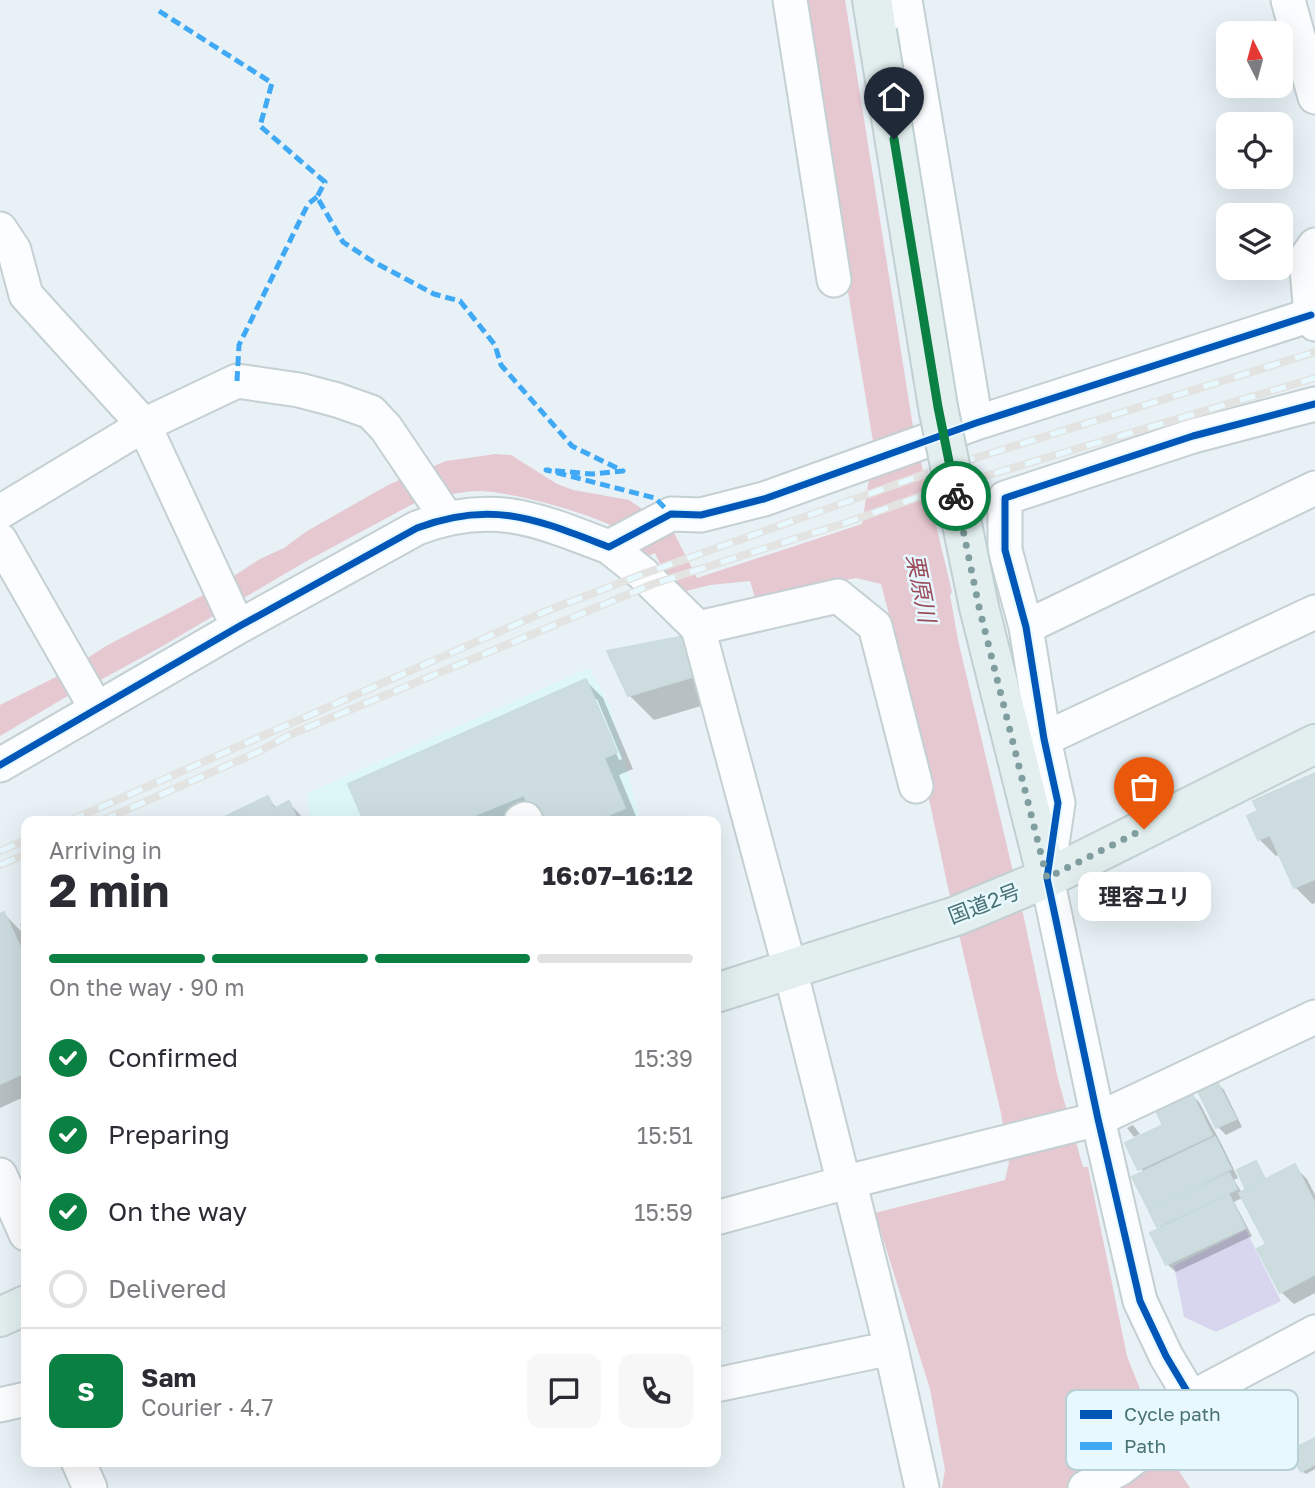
<!DOCTYPE html>
<html lang="en">
<head>
<meta charset="utf-8">
<style>
	:root { --surface:#fff; --page:#f7f7f7; --text:#2b2b33; --muted:#7c7c81; --line:#e1e1e2; --accent:#0b8043 }
	body { margin:0; font-family:"Golos Text","Noto Sans JP",sans-serif; background:var(--page); color:var(--text); height:100vh; display:flex; flex-direction:column; font-size:26px; white-space:nowrap }
	* { box-sizing:border-box; margin:0 }
	p { font-size:23px; color:var(--muted) }
	.icon { flex:none; width:38px; height:38px; fill:none; stroke:currentColor; stroke-width:2; stroke-linecap:round; stroke-linejoin:round }
	.map { position:relative; flex:1; overflow:hidden }
	.details { position:absolute; left:21px; top:816px; width:700px; height:651px; display:flex; flex-direction:column; background:var(--surface); border-radius:14px; box-shadow:0 7px 28px #0002 }
	.details>* { flex:none }
	.needle { width:46px; rotate:354deg }
	.controls { position:absolute; left:1216px; top:21px; display:grid; gap:14px }
	.controls a { display:grid; place-items:center; width:77px; height:77px; border-radius:14px; background:var(--surface); box-shadow:0 7px 28px #0002; font-size:35px }
	.pin { position:absolute; display:grid; place-items:center; width:60px; height:60px; color:#fff; margin:-72px -30px; border-radius:50% 50% 50% 0; rotate:-45deg; box-shadow:0 0 7px #0007 }
	.pin .icon { rotate:45deg }
	.courier { position:absolute; display:grid; place-items:center; width:70px; height:70px; margin:-35px; border:5px solid #0b8043; border-radius:50%; background:#fff; color:#222; box-shadow:0 2px 9px #0007 }
	.bubble { position:absolute; height:49px; border-radius:14px; background:var(--surface); box-shadow:0 7px 28px #0002; font-size:23px; font-weight:700; line-height:49px; text-align:center }
	.head em { font-style:normal; font-weight:700 }
	.head div { display:flex; flex-direction:column-reverse }
	.head { display:flex; align-items:center; justify-content:space-between; height:119px; padding:0 28px }
	h1 { font-size:46px; font-weight:700; line-height:52px }
	.bar { display:grid; grid-template-columns:repeat(4,1fr); gap:10px 7px; align-content:center; height:84px; padding:0 28px }
	.bar i { height:9px; border-radius:5px; background:var(--line) }
	.bar .active { background:var(--accent) }
	.bar p { grid-column:span 4 }
	.line { display:flex; align-items:center; gap:18px; padding:0 28px; border-top:2px solid var(--line) }
	.line div { flex:1 }
	.round { display:grid; place-items:center; flex:none; width:74px; height:74px; border-radius:14px; background:var(--page) }
	ol { padding:0 28px; list-style:none }
	li { display:flex; align-items:center; gap:21px; height:77px }
	li p { margin-inline-start:auto }
	li .icon { padding:7px; border-radius:50%; background:var(--accent); color:#fff; stroke-width:4 }
	li:last-child { color:var(--muted) }
	li i { width:38px; height:38px; border:4px solid var(--line); border-radius:50% }
	.map>svg:first-child { display:block }
	.commercial { fill:#ddf7f9 }
	.green { fill:#d8d6ef }
	.water { fill:#e6c8d0 }
	.shadow { fill:#0003; fill-rule:evenodd }
	.building { fill:#cddddf; stroke:#cadcde; stroke-width:2 }
	.lines { fill:none; stroke-linecap:round; stroke-linejoin:round }
	.minor-casing { stroke:#c4d0d2; stroke-width:37 }
	.highway-casing { stroke:#c1d0d2; stroke-width:42 }
	.minor { stroke:#fbfdfe; stroke-width:33 }
	.highway { stroke:#e3efef; stroke-width:38 }
	.rail-casing { stroke:#e3e4e2; stroke-width:8 }
	.rail { stroke:#e7f8ff; stroke-width:5; stroke-dasharray:16; stroke-linecap:butt }
	.highway-bridge-casing { stroke:#c1d0d2; stroke-width:42; stroke-linecap:butt }
	.highway-bridge { stroke:#e3efef; stroke-width:38 }
	.quiet { stroke:#3fa9f5; stroke-width:5; stroke-dasharray:10 5; stroke-linecap:butt }
	.cycleway-casing { stroke:#e7f8ff; stroke-width:11 }
	.cycleway { stroke:#0057b8; stroke-width:7 }
	.done { stroke:#809ea0; stroke-width:7; stroke-dasharray:0 12.6 }
	.route { stroke:#0b8043; stroke-width:9 }
	.labels { text-anchor:middle; dominant-baseline:central; stroke-width:5; stroke-linejoin:round; paint-order:stroke }
	.street-label { font-size:21px; fill:#497172; stroke:#e7f8ff }
	.water-label { font-size:23px; font-style:italic; fill:#9a4c58; stroke:#e7f8ff }
	.key { fill:#e7f8ff; stroke:#b8d0d5; stroke-width:2 }
	.key-label { font-size:19px; fill:#497172 }
</style>
</head>
<body>
<div class="map">
<svg width="1315" height="1488" viewBox="0 0 1315 1488">
	<rect width="100%" height="100%" fill="#e7f1f6"/>
	<!-- commercial -->
	<path class="commercial" d="M589,668L610,706L640,821H313L309,812L308,793Z"/>
	<!-- green -->
	<path class="green" d="M1246,1230L1281,1301L1216,1332L1184,1317L1174,1266Z"/>
	<!-- water -->
	<path class="water" d="M796,0H845L914,433L952,592L950,595L958,640L1024,918L1058,1079L1083,1167H1088L1127,1356L1140,1389L1179,1471L1190,1488H942L945,1470L930,1389L875,1213L1005,1180L1009,1163L1001,1113L949,892L890,618L881,584L856,578L755,598L750,581L710,585L674,594L655,553L643,558C635,545 622,531 608,524C577,510 515,493 481,491C461,490 442,498 422,499L303,563L161,647L93,684L76,691L0,736V705L66,672L106,646L211,591L260,559L284,548L307,531L390,484L446,461L496,454L511,455L557,484L573,490L629,500L672,529L697,578L862,524L874,447L814,88Z"/>
	<!-- shadow -->
	<path class="shadow" d="M690,637L728,698L654,720L629,695Z
		M586,681L603,698L633,769L619,775L638,821H366ZM593,699H597L622,759L619,760Z
		M1315,775V903L1312,904L1295,887L1281,854L1276,856L1259,839Z
		M268,799L278,809L289,803L306,821H220Z
		M4,914L25,935L20,924L26,921V1096L0,1108V916Z
		M1216,1082L1224,1090L1242,1127L1226,1135L1218,1127Z
		M1191,1094L1199,1102L1223,1147L1238,1178L1234,1180L1242,1193L1249,1189L1247,1187L1255,1163L1266,1181L1294,1166L1307,1179L1315,1195V1293L1294,1304L1281,1292L1268,1245L1244,1197L1234,1202L1252,1236L1176,1272L1167,1264L1161,1229L1135,1178L1144,1173L1128,1144L1165,1126Z
		M1133,1125L1140,1134L1134,1137L1127,1128Z
		M1315,1440V1469L1306,1474L1302,1471Z"/>
	<!-- building -->
	<path class="building" d="M691,635L705,673L628,696L607,651Z
		M586,679L617,752L604,758L625,808L595,821H536L524,795L468,818L469,821H364L348,784Z
		M1315,773V879L1294,888L1270,835L1258,840L1247,816L1258,811L1253,801Z
		M268,796L274,809L289,801L298,821H216Z
		M4,912L26,960V1072L0,1084V914Z
		M1216,1080L1236,1119L1216,1128L1197,1089Z
		M1191,1092L1212,1135L1138,1170L1125,1143L1163,1125L1155,1109Z
		M1215,1137L1231,1169L1149,1210L1132,1177Z
		M1256,1161L1265,1179L1245,1188L1237,1170Z
		M1295,1164L1315,1204V1217L1313,1218L1315,1222V1274L1280,1293L1257,1249L1266,1244L1239,1193Z
		M1229,1173L1237,1189L1157,1227L1149,1211Z
		M1229,1195L1245,1228L1166,1265L1150,1233Z
		M1315,1438V1464L1301,1472L1289,1451Z"/>
	<g class="lines">
		<!-- minor casing -->
		<g class="minor-casing">
			<path id="minor" d="M790,0L834,280
				M905,0L976,423
				M1288,0L1315,97
				M0,229L14,250L26,295L144,425L238,627
				M1315,245L1306,258L1311,315L1315,324
				M0,512L144,425L237,381L299,390L337,400L371,412L386,428L446,517
				M0,540L96,708
				M609,547L643,574L698,628L790,969L840,1168L852,1192L891,1348L922,1488
				M1026,627L1315,488
				M698,628L838,596L875,626L916,786
				M1044,739L1315,612
				M0,765L238,627L417,528C493,499 538,520 609,547L671,514L701,515L764,499L976,423L1311,315
				M521,821L525,819L526,821
				M0,1175L26,1234
				M716,1218L847,1182L1098,1119L1315,1017
				M716,1385L891,1348
				M1191,1398L1166,1356L1140,1301L1098,1119L1047,878L1058,803L1044,739L1026,627L1005,550V498L1193,436L1315,404
				M0,1405L26,1399
				M78,1461L90,1488
				M1085,1488L1121,1468L1163,1436L1191,1398L1315,1332"/>
		</g>
		<!-- highway casing -->
		<g class="highway-casing">
			<path id="highway" d="M872,0L877,31
				M979,607L1047,878
				M716,993L956,916L1047,878L1315,744
				M0,1317L26,1305"/>
		</g>
		<!-- minor -->
		<use href="#minor" class="minor"/>
		<!-- highway -->
		<use href="#highway" class="highway"/>
		<!-- rail casing -->
		<g class="rail-casing">
			<path id="rail" d="M69,821L544,612L643,574L931,472L1315,352
				M101,821L260,751L287,736L653,584L848,522L935,491L1315,378
				M0,851L26,840
				M0,865L26,854"/>
		</g>
		<!-- rail -->
		<use href="#rail" class="rail"/>
		<!-- highway-bridge casing -->
		<g class="highway-bridge-casing">
			<path id="highway-bridge" d="M877,31L938,407L979,607"/>
		</g>
		<!-- highway-bridge -->
		<use href="#highway-bridge" class="highway-bridge"/>
		<!-- quiet -->
		<path class="quiet" d="M159,11L272,83L260,126L325,182L317,197L343,242L372,261L434,294L460,301L495,345L501,365L572,446L623,471L592,474L546,470L655,498L671,514
			M237,381L239,345L308,204L317,197"/>
		<!-- cycleway casing -->
		<g class="cycleway-casing">
			<path id="cycleway" d="M0,765L238,627L417,528C493,499 538,520 609,547L671,514L701,515L764,499L976,423L1311,315
				M1191,1398L1166,1356L1140,1301L1098,1119L1047,878L1058,803L1044,739L1026,627L1005,550V498L1193,436L1315,404"/>
		</g>
		<!-- cycleway -->
		<use href="#cycleway" class="cycleway"/>
	</g>
	<g class="lines">
		<!-- done -->
		<path class="done" d="M956,496L979,607L1047,878L1144,829"/>
		<!-- route -->
		<path class="route" d="M894,139L938,407L956,496"/>
	</g>
	<g class="labels">
		<!-- street labels -->
		<g class="street-label">
			<text transform="translate(984 903) rotate(-21)">国道2号</text>
		</g>
		<!-- water labels -->
		<g class="water-label">
			<text transform="translate(922 588) rotate(79)">栗原川</text>
		</g>
	</g>
	<!-- legend -->
	<rect x="1066" y="1390" width="232" height="80" rx="10" class="key"/>
	<rect x="1080" y="1410" width="32" height="9" fill="#0057b8"/>
	<rect x="1080" y="1442" width="32" height="8" fill="#3fa9f5"/>
	<g class="key-label">
		<text x="1124" y="1421">Cycle path</text>
		<text x="1124" y="1453">Path</text>
	</g>
</svg>
<div class="controls">
<a><svg class="needle" viewBox="-14 -14 28 28"><path d="M0-13l5 13h-10z" fill="#e53935"/><path d="M0 13l5-13h-10z" fill="#7c7c81"/></svg></a>
<a><svg class="icon" aria-label="locate" viewBox="0 0 24 24"><circle cx="12" cy="12" r="6"/><path d="M12 2v4M12 18v4M2 12h4M18 12h4"/></svg></a>
<a><svg class="icon" aria-label="layers" viewBox="0 0 24 24"><path d="M12 4l9 5-9 5-9-5zM3 14l9 5 9-5"/></svg></a>
</div>
<div class="pin" style="left:1144px;top:829px;background:#ea580c"><svg class="icon" aria-label="bag" viewBox="0 0 24 24"><path d="M5 8h14l-1 12H6zM9 8a3 3 0 0 1 6 0"/></svg></div>
<div class="pin" style="left:894px;top:139px;background:#1f2937"><svg class="icon" aria-label="home" viewBox="0 0 24 24"><path d="M3 11l9-7 9 7M6 9v11h12V9"/></svg></div>
<div class="courier" style="left:956px;top:496px"><svg class="icon" aria-label="bike" viewBox="0 0 24 24"><circle cx="6" cy="16" r="4"/><circle cx="18" cy="16" r="4"/><path d="M6 16l4-8h5l3 8M10 8l3 8H6M13 5h3"/></svg></div>
<div class="bubble" style="left:1078px;top:872px;width:133px">理容ユリ</div>
<section class="details">
<div class="head"><div><h1>2 min</h1><p>Arriving in</p></div><em>16:07–16:12</em></div>
<div class="bar"><i class="active"></i><i class="active"></i><i class="active"></i><i></i><p>On the way · 90 m</p></div>
<ol>
<li><svg class="icon" aria-label="check" viewBox="0 0 24 24"><path d="M5 12l5 5 9-10"/></svg>Confirmed<p>15:39</p></li>
<li><svg class="icon" aria-label="check" viewBox="0 0 24 24"><path d="M5 12l5 5 9-10"/></svg>Preparing<p>15:51</p></li>
<li><svg class="icon" aria-label="check" viewBox="0 0 24 24"><path d="M5 12l5 5 9-10"/></svg>On the way<p>15:59</p></li>
<li><i></i>Delivered</li>
</ol>
<div class="line" style="height:126px"><b class="round" style="background:var(--accent);color:#fff">S</b><div><b>Sam</b><p>Courier · 4.7</p></div><a class="round"><svg class="icon" aria-label="chat" viewBox="0 0 24 24"><path d="M4 5h16v11H9l-5 4z"/></svg></a><a class="round"><svg class="icon" aria-label="phone" viewBox="0 0 24 24"><path d="M5 4h4l2 5-3 2q2 4 5 5l2-3 5 2v4C11 20 4 13 5 4z"/></svg></a></div>
</section>
</div>
</body>
</html>
